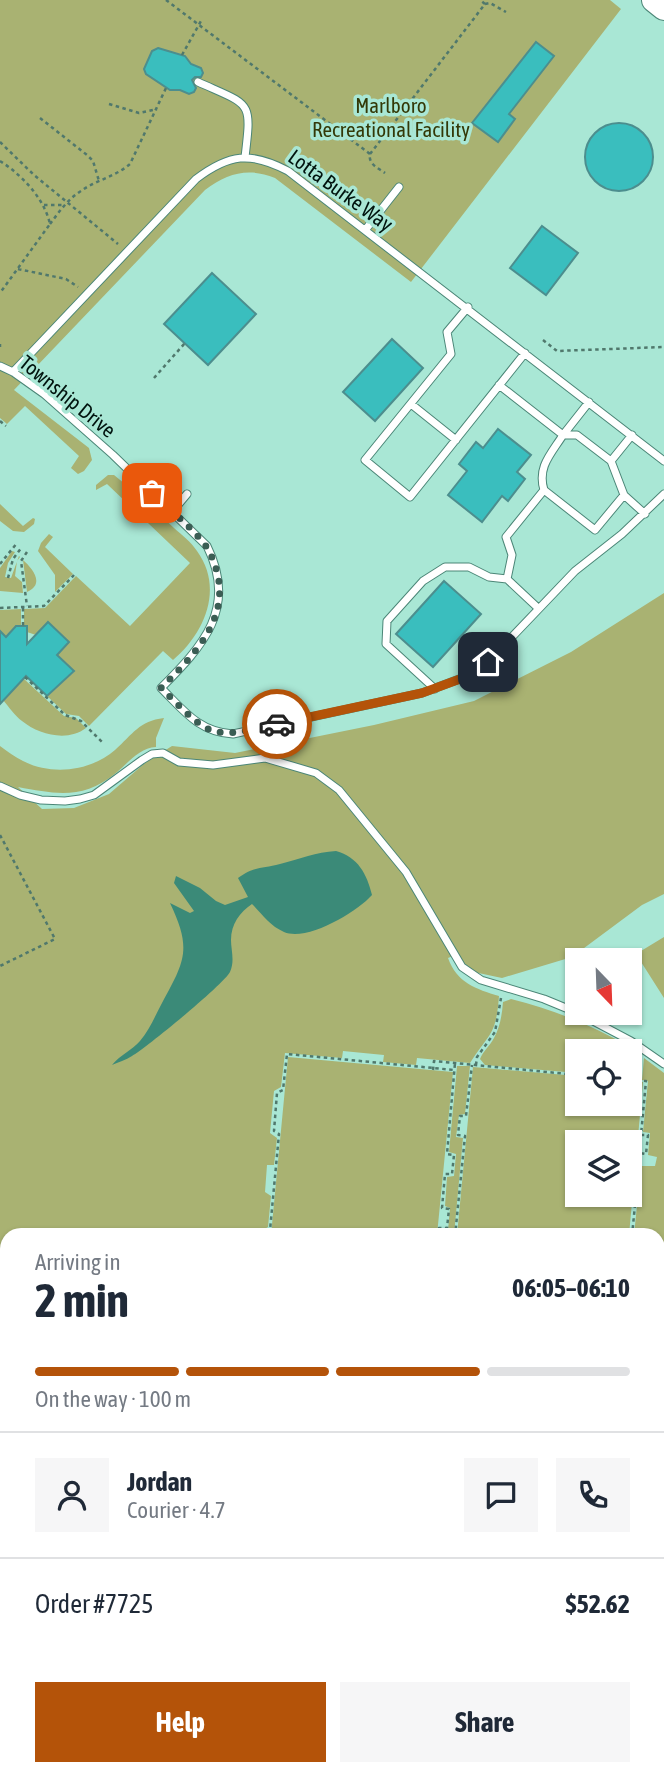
<!DOCTYPE html>
<html lang="en">
<head>
<meta charset="utf-8">
<style>
	:root { --surface:#fff; --page:#f6f6f7; --text:#1f2937; --muted:#747a83; --line:#e0e1e3; --accent:#b45309 }
	body { margin:0; font-family:"Asap Condensed",sans-serif; background:var(--page); color:var(--text); height:100vh; display:flex; flex-direction:column; font-size:26px; white-space:nowrap }
	* { box-sizing:border-box; margin:0 }
	p { font-size:23px; color:var(--muted) }
	.icon { flex:none; width:38px; height:38px; fill:none; stroke:currentColor; stroke-width:2; stroke-linecap:round; stroke-linejoin:round }
	.map { position:relative; flex:1; overflow:hidden }
	.sheet { position:absolute; left:0px; top:1228px; width:665px; height:548px; display:flex; flex-direction:column; background:var(--surface); border-radius:21px 21px 0 0; box-shadow:0 2px 5px #0004 }
	.sheet>* { flex:none }
	.needle { width:46px; rotate:157deg }
	.controls { position:absolute; left:565px; top:948px; display:grid; gap:14px }
	.controls a { display:grid; place-items:center; width:77px; height:77px; border-radius:0px; background:var(--surface); box-shadow:0 2px 5px #0004; font-size:35px }
	.pin { position:absolute; display:grid; place-items:center; width:60px; height:60px; color:#fff; margin:-30px; border-radius:14px; box-shadow:0 4px 10px #0006 }
	.courier { position:absolute; display:grid; place-items:center; width:70px; height:70px; margin:-35px; border:5px solid #b45309; border-radius:50%; background:#fff; color:#222; box-shadow:0 2px 9px #0007 }
	.headline em { font-style:normal; font-weight:700 }
	.headline div { display:flex; flex-direction:column-reverse }
	.headline { display:flex; align-items:center; justify-content:space-between; height:119px; padding:0 35px }
	h1 { font-size:46px; font-weight:700; line-height:52px }
	.bar { display:grid; grid-template-columns:repeat(4,1fr); gap:10px 7px; align-content:center; height:84px; padding:0 35px }
	.bar i { height:9px; border-radius:5px; background:var(--line) }
	.bar .current { background:var(--accent) }
	.bar p { grid-column:span 4 }
	.line { display:flex; align-items:center; gap:18px; padding:0 35px; border-top:2px solid var(--line) }
	.line div { flex:1 }
	.round { display:grid; place-items:center; flex:none; width:74px; height:74px; border-radius:0px; background:var(--page) }
	.cta { display:flex; gap:14px; margin-top:auto; padding:14px 35px }
	.cta a { flex:1; height:80px; border-radius:0px; background:var(--accent); color:#fff; font-size:28px; font-weight:700; line-height:80px; text-align:center }
	.cta a+a { background:var(--page); color:var(--text) }
	.map>svg:first-child { display:block }
	.green { fill:#a9b272; fill-rule:evenodd }
	.water { fill:#3b8a78 }
	.building { fill:#3abebe; stroke:#4c8e8e; stroke-width:2 }
	.lines { fill:none; stroke-linecap:round; stroke-linejoin:round }
	.lane-casing { stroke:#4b8677; stroke-width:9 }
	.highway-casing { stroke:#4b8677; stroke-width:26 }
	.path { stroke:#50786c; stroke-width:2.5; stroke-dasharray:3.5 3.5; stroke-linecap:butt }
	.lane { stroke:#fff; stroke-width:7 }
	.highway { stroke:#fff; stroke-width:24 }
	.done { stroke:#3b5d54; stroke-width:7; stroke-dasharray:0 12.6 }
	.route { stroke:#b45309; stroke-width:9 }
	.labels { text-anchor:middle; dominant-baseline:central; stroke-width:7; stroke-linejoin:round; paint-order:stroke }
	.park-label { font-size:21px; fill:#333807; stroke:#a9e7d5 }
	.street-label { font-size:21px; fill:#00130e; stroke:#a9e7d5 }
</style>
</head>
<body>
<div class="map">
<svg width="664" height="1776" viewBox="0 0 664 1776">
	<rect width="100%" height="100%" fill="#a9e7d5"/>
	<!-- green -->
	<path class="green" d="M0,0H610L621,9L411,282L275,178C248,167 228,173 205,190L14,390L89,448L92,460L84,471L78,474L71,468L79,456L25,406L7,424L0,418Z
		M108,475H114C135,492 155,510 174,528C182,535 191,542 197,551C224,588 205,633 173,660L163,651L89,726L79,716L66,714L47,696L74,672L57,655L69,642L48,623L36,635L27,632V626H24V609L45,608L76,576L130,626L190,563L107,484L96,490V485Z
		M0,504L23,526L33,518L35,519L34,524L24,532L13,531L0,521Z
		M49,534L53,537L45,547L73,574L55,592V575L38,551L41,543Z
		M12,551L15,552L8,563L5,577L11,578L19,556L20,557L17,561L15,576L22,582L23,593L0,591V568Z
		M23,560C33,569 45,584 27,592Z
		M664,593V894L642,905L572,957L502,978L469,971L453,956L448,958C457,983 476,989 499,996C496,1036 490,1032 470,1063L417,1058L416,1065L383,1062L384,1055L343,1051L342,1058L285,1053L281,1087L274,1091L270,1133L277,1138L274,1165H267L265,1192L271,1196L268,1227L261,1231L260,1235L7,1236V1769H31L28,1776H0V746C7,751 15,757 23,761C52,776 91,771 115,750C133,734 139,721 164,718L156,738V747C139,748 128,763 116,773C83,800 56,794 18,787L42,809L74,808L109,794L145,763L172,746L235,753L374,725L474,701L571,652Z
		M21,609V626L10,636L8,634L6,637L0,631V610Z
		M24,679L64,716L76,718L86,728C68,742 39,735 22,721C15,716 9,707 3,700Z
		M664,937V998L636,954Z
		M511,999C554,1010 595,1026 633,1049L630,1069V1052H578L577,1073L485,1065L480,1059C483,1051 490,1046 494,1038C500,1027 502,1015 503,1002Z
		M288,1057L453,1072L437,1235H271Z
		M644,1058L664,1073V1477L658,1480V1236L634,1235L641,1166H655L657,1157L648,1155L650,1133L643,1132L648,1081L642,1080Z
		M457,1066H470L465,1114L459,1115L456,1137L463,1138L454,1235H442V1231L448,1230L450,1208L445,1206L447,1177L454,1176L456,1154L449,1152Z
		M473,1067L577,1076L578,1104H630V1081L643,1082L629,1235H457ZM578,1143H630V1195H578Z
		M482,1769H534V1776H479Z"/>
	<!-- water -->
	<path class="water" d="M336,851C358,857 367,874 372,895C357,912 307,942 284,932C270,926 262,914 252,904C240,912 231,924 231,940C231,950 235,961 230,972C224,984 146,1048 132,1056C126,1060 118,1062 112,1065C120,1055 132,1050 140,1041C150,1029 155,1016 162,1003C185,961 192,949 170,903L190,913L194,911L174,883L176,876L200,888L216,901L225,905L248,897L238,878C254,866 262,869 280,864C300,859 316,852 336,851Z"/>
	<!-- building -->
	<path class="building" d="M536,42L554,56L509,114L515,119L498,142L472,123Z
		M158,48L185,56L191,64L201,68L203,73L201,77H195L192,80L196,88L194,92L189,94L180,90H170L146,74L144,69L152,51Z
		M585 157a34 34 0 1 1 68 0a34 34 0 1 1-68 0Z
		M542,226L578,253L546,295L510,268Z
		M212,273L256,314L208,365L164,324Z
		M392,339L423,368L375,421L343,392Z
		M498,429L531,455L517,472L525,479L508,501L502,496L482,522L448,495L467,471L459,464L476,442L483,448Z
		M444,581L481,614L433,667L396,634Z
		M48,622L69,642L57,655L74,671L47,696L26,676L0,704V631L6,637L16,626H27V644Z"/>
	<g class="lines">
		<!-- lane casing -->
		<g class="lane-casing">
			<path id="lane" d="M198,82C251,106 252,99 245,157
				M366,229L399,187
				M468,307L447,332L451,354L365,460L410,497L525,353
				M0,366L13,372L44,394L113,455L207,546C238,608 203,646 161,688C184,711 199,732 233,734L422,693L470,675L488,662L575,571L622,534L664,494
				M13,372L196,179C229,154 250,151 288,171L664,461
				M499,385L563,435L589,402
				M411,404L456,440
				M632,435L611,461L624,495L645,514
				M544,490C537,467 551,454 563,435H577L611,461
				M172,512L187,494
				M538,608L507,579L512,555L506,537L544,490L595,530L624,495
				M435,689L386,644L387,621L423,581L445,567H469L489,577L507,579
				M0,786L20,795L41,800L65,801L80,799L94,795L142,760L152,754L163,753L179,762L213,765L265,758L316,773L339,790L406,872L462,967L481,980L544,999L578,1013
				M578,1013L631,1041L664,1064
				M465,1776L469,1769"/>
		</g>
		<!-- highway casing -->
		<g class="highway-casing">
			<path id="highway" d="M654,0L664,8"/>
		</g>
		<!-- path -->
		<path class="path" d="M166,0L370,154C368,164 378,168 385,173
			M485,4L490,3L506,12
			M182,55L201,21
			M109,104L139,113L157,109
			M40,118L87,155L93,161L99,181
			M0,142L34,175L118,244
			M370,154L485,4L480,0
			M0,161C22,175 44,198 50,224L0,293
			M44,205H65
			M50,224C59,212 68,199 81,191C96,180 115,177 130,164L166,88
			M18,269L66,279L78,287
			M543,340L557,351L664,347
			M0,344V347
			M154,378L185,343
			M0,421L6,426
			M27,552L21,561L27,606
			M0,564L17,543
			M8,578L13,559L22,547
			M0,608L44,606L74,575
			M23,608V626
			M25,677L65,715L81,721L104,744
			M0,835L55,939L0,966
			M476,1065L477,1057L495,1032L501,998
			M433,1070L434,1061L578,1075
			M630,1080L646,1081L641,1135H648L646,1154L640,1153L632,1236
			M636,1080L638,1059
			M262,1236L263,1233L270,1230L279,1134L274,1131L277,1093L283,1090L287,1054L454,1070
			M438,1236L439,1228H447L449,1209L442,1208L445,1174H452L454,1155L447,1154L455,1063
			M455,1236L465,1136L458,1135L460,1116H466L472,1065
			M393,1769L406,1776
			M64,1773L66,1769
			M486,1776L489,1769"/>
		<!-- lane -->
		<use href="#lane" class="lane"/>
		<!-- highway -->
		<use href="#highway" class="highway"/>
	</g>
	<g class="lines">
		<!-- done -->
		<path class="done" d="M152,493C169,509 188,524 203,542C210,551 214,561 217,572C230,620 192,657 161,688C211,737 208,740 277,724"/>
		<!-- route -->
		<path class="route" d="M277,724L422,693L471,675L488,662"/>
	</g>
	<g class="labels">
		<!-- park labels -->
		<g class="park-label">
			<text x="391" y="105">Marlboro<tspan x="391" dy="24">Recreational Facility</tspan></text>
		</g>
		<!-- street labels -->
		<g class="street-label">
			<text transform="translate(341 190) rotate(36)">Lotta Burke Way</text>
			<text transform="translate(68 396) rotate(39)">Township Drive</text>
		</g>
	</g>
</svg>
<div class="controls">
<a><svg class="needle" viewBox="-14 -14 28 28"><path d="M0-13l5 13h-10z" fill="#e53935"/><path d="M0 13l5-13h-10z" fill="#747a83"/></svg></a>
<a><svg class="icon" aria-label="locate" viewBox="0 0 24 24"><circle cx="12" cy="12" r="6"/><path d="M12 2v4M12 18v4M2 12h4M18 12h4"/></svg></a>
<a><svg class="icon" aria-label="layers" viewBox="0 0 24 24"><path d="M12 4l9 5-9 5-9-5zM3 14l9 5 9-5"/></svg></a>
</div>
<div class="pin" style="left:152px;top:493px;background:#ea580c"><svg class="icon" aria-label="bag" viewBox="0 0 24 24"><path d="M5 8h14l-1 12H6zM9 8a3 3 0 0 1 6 0"/></svg></div>
<div class="pin" style="left:488px;top:662px;background:#1f2937"><svg class="icon" aria-label="home" viewBox="0 0 24 24"><path d="M3 11l9-7 9 7M6 9v11h12V9"/></svg></div>
<div class="courier" style="left:277px;top:724px"><svg class="icon" aria-label="car" viewBox="0 0 24 24"><path d="M5 17H2v-5l4-1 3-4h7l3 4 3 1v5h-3M9 17h6M6 11h13"/><circle cx="7" cy="17" r="2"/><circle cx="17" cy="17" r="2"/></svg></div>
<section class="sheet">
<div class="headline"><div><h1>2 min</h1><p>Arriving in</p></div><em>06:05–06:10</em></div>
<div class="bar"><i class="current"></i><i class="current"></i><i class="current"></i><i></i><p>On the way · 100 m</p></div>
<div class="line" style="height:126px"><a class="round"><svg class="icon" aria-label="person" viewBox="0 0 24 24"><circle cx="12" cy="8" r="4"/><path d="M4 21q1-7 8-7t8 7"/></svg></a><div><b>Jordan</b><p>Courier · 4.7</p></div><a class="round"><svg class="icon" aria-label="chat" viewBox="0 0 24 24"><path d="M4 5h16v11H9l-5 4z"/></svg></a><a class="round"><svg class="icon" aria-label="phone" viewBox="0 0 24 24"><path d="M5 4h4l2 5-3 2q2 4 5 5l2-3 5 2v4C11 20 4 13 5 4z"/></svg></a></div>
<div class="line" style="height:91px"><div>Order #7725</div><b>$52.62</b></div>
<div class="cta"><a>Help</a><a>Share</a></div>
</section>
</div>
</body>
</html>
